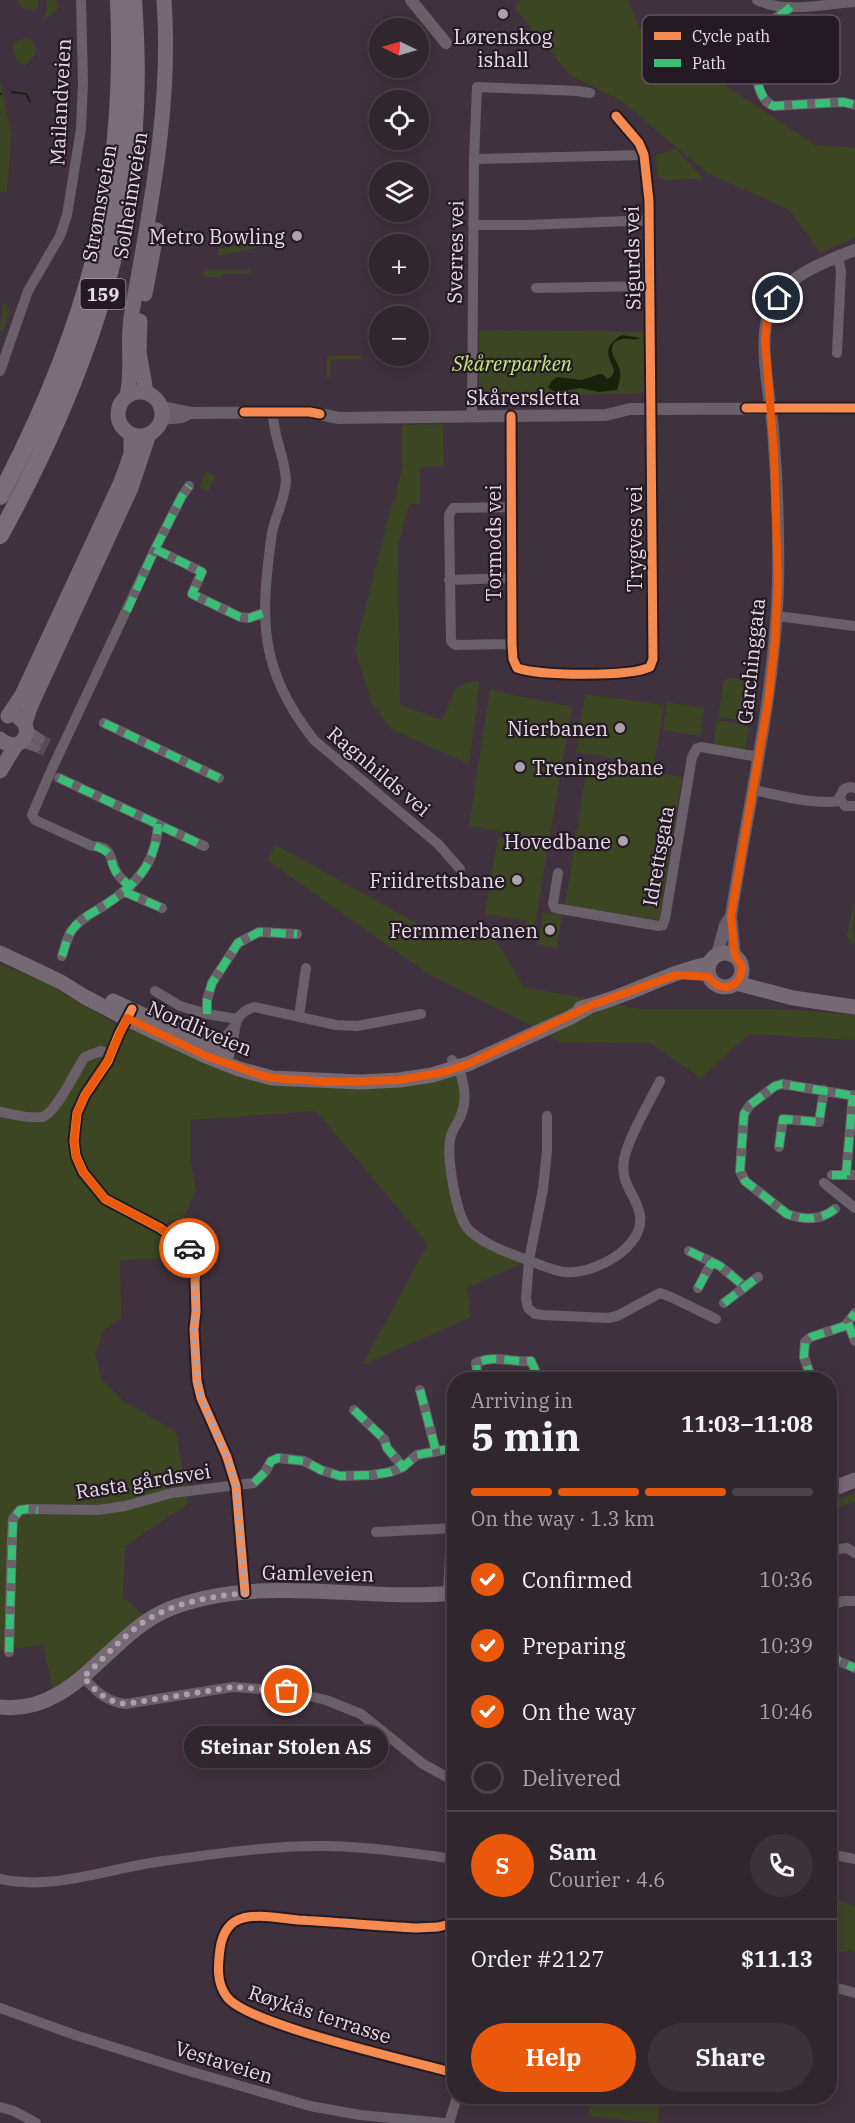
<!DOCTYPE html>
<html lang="en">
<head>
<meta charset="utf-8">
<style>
	:root { --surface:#2f262e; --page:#3b323a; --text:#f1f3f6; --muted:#a7a5aa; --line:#4a434a; --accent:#ea580c }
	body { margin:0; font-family:"IBM Plex Serif",serif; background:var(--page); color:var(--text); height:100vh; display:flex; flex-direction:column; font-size:22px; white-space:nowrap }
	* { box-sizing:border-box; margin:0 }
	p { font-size:20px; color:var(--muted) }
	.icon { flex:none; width:33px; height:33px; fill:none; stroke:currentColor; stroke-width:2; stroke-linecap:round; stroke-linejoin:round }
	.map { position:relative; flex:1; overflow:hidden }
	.side { position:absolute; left:447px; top:1372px; width:390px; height:732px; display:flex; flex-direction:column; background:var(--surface); border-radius:24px; box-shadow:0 3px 15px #0003,0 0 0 2px var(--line) }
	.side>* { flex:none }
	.needle { width:39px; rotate:275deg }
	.buttons { position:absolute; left:369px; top:18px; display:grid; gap:12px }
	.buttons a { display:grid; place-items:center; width:60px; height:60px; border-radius:50%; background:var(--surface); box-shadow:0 3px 15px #0003,0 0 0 2px var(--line); font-size:30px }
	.pin { position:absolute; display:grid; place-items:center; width:51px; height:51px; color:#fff; margin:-26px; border:3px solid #fff; border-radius:50%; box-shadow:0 2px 6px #0007 }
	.courier { position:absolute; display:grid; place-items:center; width:60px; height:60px; margin:-30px; border:4px solid #ea580c; border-radius:50%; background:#fff; color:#222; box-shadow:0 2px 8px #0007 }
	.bubble { position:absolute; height:42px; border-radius:21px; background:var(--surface); box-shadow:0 3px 15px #0003,0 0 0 2px var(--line); font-size:20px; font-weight:700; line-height:42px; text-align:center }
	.overview em { font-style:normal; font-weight:700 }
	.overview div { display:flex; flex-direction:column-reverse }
	.overview { display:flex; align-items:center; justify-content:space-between; height:102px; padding:0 24px }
	h1 { font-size:39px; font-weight:700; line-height:45px }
	.bar { display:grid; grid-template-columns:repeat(4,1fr); gap:9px 6px; align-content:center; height:72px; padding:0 24px }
	.bar i { height:8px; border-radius:4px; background:var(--line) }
	.bar .active { background:var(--accent) }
	.bar p { grid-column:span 4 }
	.line { display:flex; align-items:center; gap:15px; padding:0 24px; border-top:2px solid var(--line) }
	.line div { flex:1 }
	.round { display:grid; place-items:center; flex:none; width:63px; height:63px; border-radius:32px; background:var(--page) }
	ol { padding:0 24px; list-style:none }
	li { display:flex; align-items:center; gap:18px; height:66px }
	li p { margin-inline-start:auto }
	li .icon { padding:6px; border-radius:50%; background:var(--accent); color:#fff; stroke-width:4 }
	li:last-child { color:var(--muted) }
	li i { width:33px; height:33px; border:3px solid var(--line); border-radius:50% }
	.cta { display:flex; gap:12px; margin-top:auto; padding:12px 24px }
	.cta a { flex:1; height:69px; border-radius:36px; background:var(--accent); color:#fff; font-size:24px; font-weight:700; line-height:69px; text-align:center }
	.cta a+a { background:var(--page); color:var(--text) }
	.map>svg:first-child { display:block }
	.green { fill:#3c4622 }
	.water { fill:#1a210b }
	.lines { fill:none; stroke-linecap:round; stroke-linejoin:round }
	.stream { stroke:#1a210b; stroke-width:2 }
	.minor-tunnel { stroke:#584b58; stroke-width:10; stroke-dasharray:10 5; stroke-linecap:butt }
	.minor { stroke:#6a6069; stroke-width:10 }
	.tertiary { stroke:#6a6069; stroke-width:12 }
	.secondary { stroke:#756974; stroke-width:15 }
	.motorway { stroke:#7b6d7a; stroke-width:18 }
	.quiet { stroke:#3abd76; stroke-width:8; stroke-dasharray:15 8; stroke-linecap:butt }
	.cycleway-casing { stroke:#241a24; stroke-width:13 }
	.cycleway { stroke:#f68b52; stroke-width:9 }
	.done { stroke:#ae9fac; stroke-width:6; stroke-dasharray:0 10.8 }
	.route { stroke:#ea580c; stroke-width:8 }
	.poi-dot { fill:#ae9fac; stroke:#241a24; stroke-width:2 }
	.labels { text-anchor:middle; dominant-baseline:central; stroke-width:4.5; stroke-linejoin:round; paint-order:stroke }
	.shield { fill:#241a24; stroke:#aea0ad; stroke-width:1.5 }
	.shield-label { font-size:18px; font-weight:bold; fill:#e9dae8 }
	.poi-label { font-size:20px; fill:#e9dae8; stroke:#241a24; text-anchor:end }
	.street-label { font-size:20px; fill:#e9dae8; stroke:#241a24 }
	.park-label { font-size:20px; font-style:italic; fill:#c5eb7e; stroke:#241a24 }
	.key { fill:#241a24; stroke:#5f545f; stroke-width:1.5 }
	.key-label { font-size:16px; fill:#e9dae8 }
</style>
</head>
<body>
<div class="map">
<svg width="855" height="2123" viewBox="0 0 855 2123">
	<rect width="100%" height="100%" fill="#3f323e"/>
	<!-- green -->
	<path class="green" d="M17,0H38L39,6L34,10L23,8Z
		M47,0H56L58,9L50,16L42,19L47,11Z
		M521,0H628L639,27L730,49L705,72L815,145L855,148V238L820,253L790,210L709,174L621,101L570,75L514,7Z
		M21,39H30L36,47V54L25,66C16,63 14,54 12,45Z
		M0,81L11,134L7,192H0Z
		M676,149L704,179L663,180L657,175L656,155Z
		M248,241L256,245V248L218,256V249L241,245V243Z
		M206,270H251V273L224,274L219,277H206L202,273Z
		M2,303H5L10,311L3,331H0Z
		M479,330L643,332L645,393L479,397Z
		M327,356H363V359H331L330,378H327Z
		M443,424L444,466L420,467V504H409L398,546L400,705L442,720L451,701L455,689L471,681L480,682L469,764L391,729L372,703L355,649L392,503L395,502L402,466V425Z
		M206,472L215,476L208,491L199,487Z
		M745,678L739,720L718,717L724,679Z
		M490,690L572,707L549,840L469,826Z
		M585,694L664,705L654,765L576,752Z
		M667,702L704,708L700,736L663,730Z
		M745,702L753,703L750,722L743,720Z
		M717,720L749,726L745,751L713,746Z
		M588,761L682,777L659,920L565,905Z
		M498,837L548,845L534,931L525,929L526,921L485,914Z
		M276,845L441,937L492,934L524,987L640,1009H779L855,1015V1040L749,1034L701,1078L650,1043L560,1042L533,1026L427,973L267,860Z
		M855,899L853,932L855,943H852L847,936Z
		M543,912L562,915L557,948L538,945Z
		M0,964L44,982L123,1028L225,1058L267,1073L347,1082L455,1064L463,1102L453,1129L454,1194L476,1236L529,1260L467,1288L471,1317L362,1365L428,1244L316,1111L191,1120V1163L196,1190L184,1218L168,1222L159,1236C172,1246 187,1252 186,1271L180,1273L174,1261L162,1259L120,1260L121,1318L104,1330L95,1354L102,1380L125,1402L176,1432L188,1504L125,1546L123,1597L144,1616L53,1691L43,1644L0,1651Z
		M855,1493V1502L830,1510V1502Z
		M830,1897L855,1906V1952C848,1948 838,1955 830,1954Z
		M590,2097H662L657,2123L589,2116Z"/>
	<!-- water -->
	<path class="water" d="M622,335L640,338C633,342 629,337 622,339C601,345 619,362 620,371C621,377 619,384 617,390L599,392L580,388L556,392L548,388L552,381L557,377L582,380L600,374H603L607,379C629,370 589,354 622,335Z"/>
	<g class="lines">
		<!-- stream -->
		<path class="stream" d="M12,92L26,94L30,102
			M0,94H1"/>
		<!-- minor-tunnel -->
		<path class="minor-tunnel" d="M40,739L51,744
			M36,747L47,752"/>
		<!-- minor -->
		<path class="minor" d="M757,0C786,14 824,4 855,2
			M791,7C782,14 768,22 762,32C753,49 752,99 774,106L843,102L855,105
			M474,159L644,155
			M473,225H528L650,220
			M536,288L651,286
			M837,353L841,271L838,257
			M0,371L28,291L60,236L67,215L81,129L83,82L81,0
			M273,413C273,436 285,457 286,480C286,497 275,516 272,533C260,619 258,668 314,740L438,844L460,869
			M511,416L512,644L513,659L517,668C539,676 630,677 650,667L653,659L649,201L644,155L639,143L616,116
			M472,417L474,159L477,87L578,91L590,93
			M511,507L453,508L449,515L451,641L455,645L512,644
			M155,549L202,572L192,594L240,617L249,618L264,613
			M449,580L512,578
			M777,616L855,626
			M104,723L219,778
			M27,730L40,739
			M21,742L36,747
			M59,778L204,846
			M855,788L850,787L844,789L839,798L845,806H855
			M753,790C780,795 812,805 840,801
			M558,873L553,904L555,908L659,926L663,925L665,919L692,757L697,748L701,747L759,757
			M130,888C126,882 120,878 117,873C109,860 114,846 92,846L35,820L32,815L50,773L155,549L182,496L189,486
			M125,892L162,908
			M62,956C65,947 67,937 72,930C80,919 92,913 102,907C135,886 156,865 158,824
			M155,991L180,1006L207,1014L237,1019
			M130,1013L119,1034L108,1061L85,1095L77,1113L74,1141L76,1156L83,1172L105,1199L160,1228L193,1252L198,1261L195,1280L196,1311L194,1329L197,1381L201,1398L227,1457L236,1486L245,1593
			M207,1014V1000L212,983L238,943L259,932L297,934
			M299,1016L306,968
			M221,1058L226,1036L234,1027
			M225,1058C242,1041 224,1017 254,1007L336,1025L357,1026L421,1014
			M452,1060C464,1072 468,1099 461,1115C458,1124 451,1130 450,1140C447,1158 456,1219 470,1231C490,1249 519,1256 543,1266C550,1268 558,1272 565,1272C593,1275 645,1248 640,1215C636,1193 620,1186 624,1160C627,1140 650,1101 660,1081
			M0,1112C13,1114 29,1119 42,1117C56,1114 76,1069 85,1057L101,1051L111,1054
			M547,1116V1150L543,1189L529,1260L526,1299L528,1308L535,1314L543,1315L608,1318L617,1316L660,1293L671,1297L716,1319
			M779,1147L783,1119L819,1122L824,1090
			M832,1175H855
			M846,1175L853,1095
			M824,1183L855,1208
			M835,1209C820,1221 804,1220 787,1214L745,1181L740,1171L744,1114L750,1105L775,1086L782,1084L855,1096
			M689,1251L720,1266L744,1286
			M698,1288L712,1262
			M724,1303L758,1277
			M848,1323L855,1341
			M478,1380L476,1363C495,1354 512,1363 531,1361L535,1370L536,1380
			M812,1380L804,1357L805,1342L811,1337L845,1326L855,1313
			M420,1390L436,1451
			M354,1410L384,1439L387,1448L403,1467
			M376,1532L454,1528
			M830,1550L847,1548L855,1553
			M448,1594L451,1529L454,1518
			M830,1606L843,1601H855
			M830,1651L838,1661L855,1668
			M9,1652L12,1536L13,1519L20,1510L28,1509L98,1510L125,1506L172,1493L254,1483L265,1472L271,1461L278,1458L304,1461L321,1470L340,1476L372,1475L390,1472L403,1467L417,1455L454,1448
			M83,1677C96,1691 105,1701 125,1704L233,1687L287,1691L326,1700L361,1714L423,1764L454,1781
			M830,1854L855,1859
			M0,1879C55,1891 109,1868 163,1861C216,1854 273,1845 327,1846C370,1847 412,1853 454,1859
			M454,1923L438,1927L416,1928C377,1926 337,1922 298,1920C280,1918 260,1914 243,1918C228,1922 222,1935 220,1949C218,1965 216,1983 227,1997C248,2025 412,2061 454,2073
			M830,1986L855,1993
			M0,2008L75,2035L189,2071L310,2106L360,2115L444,2123
			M0,2107L14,2111L36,2123
			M449,2123L457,2097"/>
		<!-- tertiary -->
		<path class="tertiary" d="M411,0L446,43
			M161,407L191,413L310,412L339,418L606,415L630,409H651L855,408
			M161,419L182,417L190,413
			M731,916L735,956
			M717,954L725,925L731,916C748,805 775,696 778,584C779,532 777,480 773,429C770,396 758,343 769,312C782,277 823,262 855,250"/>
		<!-- secondary -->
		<path class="secondary" d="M145,294L157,230
			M140,321L139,352L146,392
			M118 414a22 22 0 1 1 44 0a22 22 0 1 1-44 0Z
			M127,395C133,371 127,344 131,318C149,212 172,108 164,0
			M8,716L22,695L121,482L131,454V434
			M25,723L31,705L131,488L149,434
			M0,739C17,756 38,732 19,718
			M0,771L16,745
			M708 970a17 17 0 1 1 34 0a17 17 0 1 1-34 0Z
			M0,953L61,982L85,997L127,1019L206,1056L239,1069L272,1078L360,1082L399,1080L432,1075L468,1064L569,1018L592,1005
			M736,983L793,998L855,1007
			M113,1001L227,1054
			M581,1008C626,998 665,973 708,964
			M830,1490L855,1480
			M0,1707C74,1716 108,1634 169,1609C259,1573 361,1602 454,1593"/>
		<!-- motorway -->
		<path class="motorway" d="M0,496C46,409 84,316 104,219C119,147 122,73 119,0
			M0,535C69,409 124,271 134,127C137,85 136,42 133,0"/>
		<!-- quiet -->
		<path class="quiet" d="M791,7C782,14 768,22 762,32C753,49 752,99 774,106L843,102L855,105
			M155,549L202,572L192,594L240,617L249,618L264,613
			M127,611L155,549L182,496L189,486
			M104,723L219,778
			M59,778L204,846
			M95,846C117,855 107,857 116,872C120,878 126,882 130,888
			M125,892L162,908
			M62,956C65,947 67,937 72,930C80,919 92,913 102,907C135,886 156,865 158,824
			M207,1014V1000L212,983L238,943L259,932L297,934
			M779,1147L783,1119L819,1122L824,1090
			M832,1175H855
			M846,1175L853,1095
			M835,1209C820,1221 804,1220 787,1214L745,1181L740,1171L744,1114L750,1105L775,1086L782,1084L855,1096
			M689,1251L720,1266L744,1286
			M698,1288L712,1262
			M724,1303L758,1277
			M848,1323L855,1341
			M478,1380L476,1363C495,1354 512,1363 531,1361L535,1370L536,1380
			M812,1380L804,1357L805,1342L811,1337L845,1326L855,1313
			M420,1390L436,1451
			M354,1410L384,1439L387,1448L403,1467
			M254,1483L265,1472L271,1461L278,1458L304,1461L321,1470L340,1476L372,1475L390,1472L403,1467L417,1455L454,1448
			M830,1651L838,1661L855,1668
			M9,1652L13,1519L20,1510L28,1509L38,1510"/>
		<!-- cycleway casing -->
		<g class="cycleway-casing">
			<path id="cycleway" d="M746,408H855
				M244,412H310L320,414
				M511,416L512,644L513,659L517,668C539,676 630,677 650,667L653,659L649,201L644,155L639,143L616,116
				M132,1009L119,1034L108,1061L85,1095L77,1113L74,1141L76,1156L83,1172L105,1199L160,1228L193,1252L198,1261L195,1280L196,1311L194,1329L197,1381L201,1398L227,1457L236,1486L245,1593
				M454,1923L438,1927L416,1928C377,1926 337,1922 298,1920C280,1918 260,1914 243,1918C228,1922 222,1935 220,1949C218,1965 216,1983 227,1997C248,2025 412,2061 454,2073"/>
		</g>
		<!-- cycleway -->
		<use href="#cycleway" class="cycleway"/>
	</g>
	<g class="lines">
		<!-- done -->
		<path class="done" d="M189,1248L194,1251L198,1261L195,1280L196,1311L194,1329L197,1381L201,1398L227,1457L236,1486L245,1593C208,1597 169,1603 138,1626C118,1641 102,1661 83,1677C96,1691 105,1701 125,1704L233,1687L287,1691"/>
		<!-- route -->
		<path class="route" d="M189,1248L160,1228L105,1199L83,1172L76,1156L74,1141L77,1113L85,1095L108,1060L127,1018L206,1056L260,1075L272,1078L332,1082L399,1080L444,1072L468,1064L592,1005L670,977L677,975L709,977C720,995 743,987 742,966L735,956L731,916L768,702L775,641L778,582L774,453L765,339L768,314L778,298"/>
	</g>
	<!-- markers -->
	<g class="poi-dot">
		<circle cx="503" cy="14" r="6"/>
		<circle cx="297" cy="236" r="6"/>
		<circle cx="620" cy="728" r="6"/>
		<circle cx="520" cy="767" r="6"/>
		<circle cx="623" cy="841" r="6"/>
		<circle cx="517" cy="880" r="6"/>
		<circle cx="550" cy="930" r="6"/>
	</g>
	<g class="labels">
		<!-- shield labels -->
		<rect class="shield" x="80.5" y="279" width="45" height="30" rx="4.5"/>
		<g class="shield-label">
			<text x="103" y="294">159</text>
		</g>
		<!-- poi labels -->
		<g class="poi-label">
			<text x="503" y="36" text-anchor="middle">Lørenskog<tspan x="503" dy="23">ishall</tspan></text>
			<text x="285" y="236">Metro Bowling</text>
			<text x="608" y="728">Nierbanen</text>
			<text x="532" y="767" text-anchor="start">Treningsbane</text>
			<text x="611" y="841">Hovedbane</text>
			<text x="505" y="880">Friidrettsbane</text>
			<text x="538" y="930">Fermmerbanen</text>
		</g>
		<!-- street labels -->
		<g class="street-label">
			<text transform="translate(60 102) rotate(-87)">Mailandveien</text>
			<text transform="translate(130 195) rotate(-81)">Solheimveien</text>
			<text transform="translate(99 203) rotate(-80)">Strømsveien</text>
			<text transform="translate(455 252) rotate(-89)">Sverres vei</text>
			<text transform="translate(632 258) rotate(-91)">Sigurds vei</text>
			<text x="523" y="397">Skårersletta</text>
			<text transform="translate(634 539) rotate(-90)">Trygves vei</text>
			<text transform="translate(493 543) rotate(-90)">Tormods vei</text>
			<text transform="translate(751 661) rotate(-84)">Garchinggata</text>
			<text transform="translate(379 771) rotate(40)">Ragnhilds vei</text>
			<text transform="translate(658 856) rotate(-80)">Idrettsgata</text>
			<text transform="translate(200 1028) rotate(23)">Nordliveien</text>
			<text transform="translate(143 1481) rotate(-9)">Rasta gårdsvei</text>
			<text transform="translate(318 1573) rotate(1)">Gamleveien</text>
			<text transform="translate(320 2014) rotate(18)">Røykås terrasse</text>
			<text transform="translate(224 2062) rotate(17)">Vestaveien</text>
		</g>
		<!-- park labels -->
		<g class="park-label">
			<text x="512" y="363">Skårerparken</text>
		</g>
	</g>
	<!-- legend -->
	<rect x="642" y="15" width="198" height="69" rx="9" class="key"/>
	<rect x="654" y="32" width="27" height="8" fill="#f68b52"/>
	<rect x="654" y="59" width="27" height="8" fill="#3abd76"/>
	<g class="key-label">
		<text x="692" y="42">Cycle path</text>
		<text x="692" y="69">Path</text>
	</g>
</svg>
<div class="buttons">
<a><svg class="needle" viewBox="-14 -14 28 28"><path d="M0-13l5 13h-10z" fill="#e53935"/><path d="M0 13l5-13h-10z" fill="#a7a5aa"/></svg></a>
<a><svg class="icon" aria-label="locate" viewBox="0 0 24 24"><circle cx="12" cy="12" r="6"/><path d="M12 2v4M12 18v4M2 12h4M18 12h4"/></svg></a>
<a><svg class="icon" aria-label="layers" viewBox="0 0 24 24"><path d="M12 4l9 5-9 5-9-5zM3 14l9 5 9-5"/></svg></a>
<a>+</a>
<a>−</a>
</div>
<div class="pin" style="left:287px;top:1691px;background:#ea580c"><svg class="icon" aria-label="bag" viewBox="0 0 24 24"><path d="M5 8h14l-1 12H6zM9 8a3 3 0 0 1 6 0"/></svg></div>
<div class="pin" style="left:778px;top:298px;background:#1f2937"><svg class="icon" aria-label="home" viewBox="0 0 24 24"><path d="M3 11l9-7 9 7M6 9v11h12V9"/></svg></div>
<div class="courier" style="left:189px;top:1248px"><svg class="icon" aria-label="car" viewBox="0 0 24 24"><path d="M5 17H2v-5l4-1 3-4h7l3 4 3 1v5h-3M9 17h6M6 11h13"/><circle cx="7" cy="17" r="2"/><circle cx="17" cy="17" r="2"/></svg></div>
<div class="bubble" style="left:184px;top:1726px;width:204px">Steinar Stolen AS</div>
<section class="side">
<div class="overview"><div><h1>5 min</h1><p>Arriving in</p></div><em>11:03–11:08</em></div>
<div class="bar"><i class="active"></i><i class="active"></i><i class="active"></i><i></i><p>On the way · 1.3 km</p></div>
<ol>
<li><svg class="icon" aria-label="check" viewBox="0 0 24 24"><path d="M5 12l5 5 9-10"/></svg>Confirmed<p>10:36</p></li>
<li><svg class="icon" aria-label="check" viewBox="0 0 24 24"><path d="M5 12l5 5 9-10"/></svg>Preparing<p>10:39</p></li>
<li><svg class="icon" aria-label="check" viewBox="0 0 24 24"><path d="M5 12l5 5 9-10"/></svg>On the way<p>10:46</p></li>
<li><i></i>Delivered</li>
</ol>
<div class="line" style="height:108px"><b class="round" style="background:var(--accent);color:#fff">S</b><div><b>Sam</b><p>Courier · 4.6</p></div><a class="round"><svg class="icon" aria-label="phone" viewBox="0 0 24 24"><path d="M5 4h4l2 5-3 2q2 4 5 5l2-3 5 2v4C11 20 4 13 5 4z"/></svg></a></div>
<div class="line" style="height:78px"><div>Order #2127</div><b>$11.13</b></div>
<div class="cta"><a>Help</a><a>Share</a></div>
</section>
</div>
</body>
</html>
